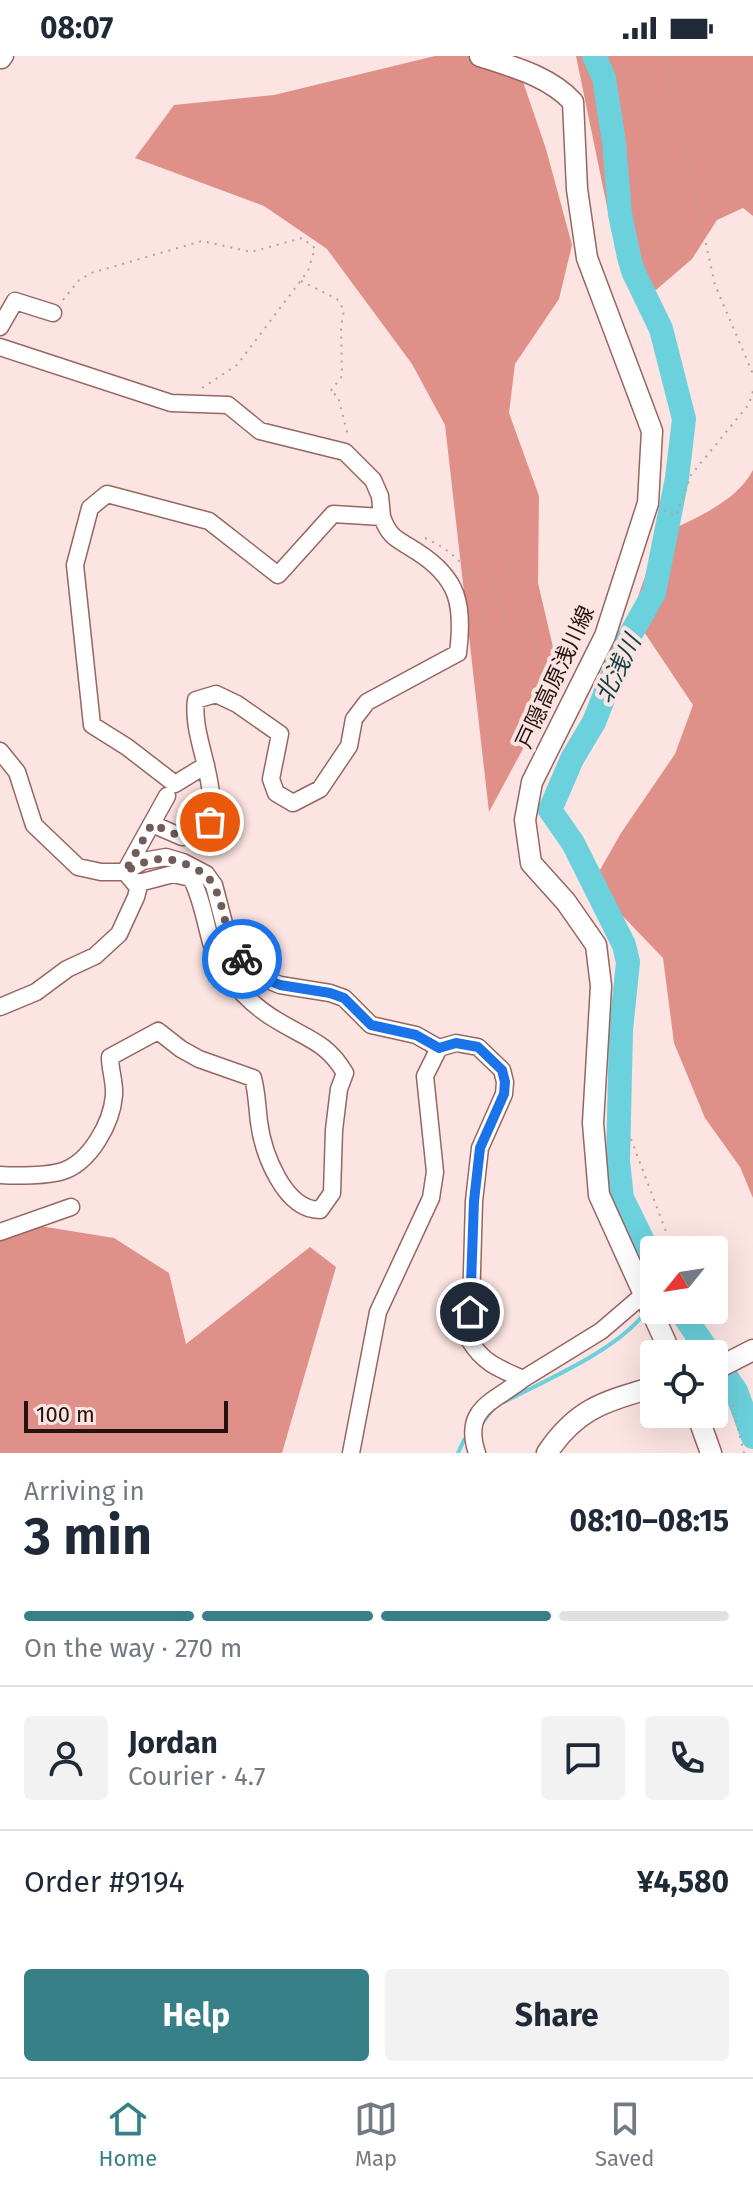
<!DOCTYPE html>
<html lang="en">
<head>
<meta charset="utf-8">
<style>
	:root { --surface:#fff; --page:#f2f2f3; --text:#1f2937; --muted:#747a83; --line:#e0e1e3; --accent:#388088 }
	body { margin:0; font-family:"Fira Sans","Noto Sans JP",sans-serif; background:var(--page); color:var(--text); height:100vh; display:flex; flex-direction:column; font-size:30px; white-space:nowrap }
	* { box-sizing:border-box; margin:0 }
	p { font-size:26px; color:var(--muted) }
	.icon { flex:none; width:44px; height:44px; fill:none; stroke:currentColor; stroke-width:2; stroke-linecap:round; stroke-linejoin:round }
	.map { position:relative; height:1397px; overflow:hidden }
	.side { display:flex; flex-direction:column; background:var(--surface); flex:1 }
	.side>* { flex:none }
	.needle { width:52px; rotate:240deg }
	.controls { position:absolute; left:640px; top:1180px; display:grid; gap:16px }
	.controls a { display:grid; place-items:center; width:88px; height:88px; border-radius:8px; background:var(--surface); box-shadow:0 8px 32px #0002; font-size:40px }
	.scale { position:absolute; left:24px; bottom:20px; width:204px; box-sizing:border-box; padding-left:8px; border:4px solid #261311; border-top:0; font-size:22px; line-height:28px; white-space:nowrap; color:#261311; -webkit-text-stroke:6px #fbe4e1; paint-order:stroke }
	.pin { position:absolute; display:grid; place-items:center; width:68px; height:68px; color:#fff; margin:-34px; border:4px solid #fff; border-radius:50%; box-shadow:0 2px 8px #0007 }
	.courier { position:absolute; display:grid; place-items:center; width:80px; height:80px; margin:-40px; border:6px solid #1a73e8; border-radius:50%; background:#fff; color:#222; box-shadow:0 2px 10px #0007 }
	.headline em { font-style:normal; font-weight:700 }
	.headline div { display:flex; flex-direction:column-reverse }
	.headline { display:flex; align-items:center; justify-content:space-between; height:136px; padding:0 24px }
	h1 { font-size:52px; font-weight:700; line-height:60px }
	.bar { display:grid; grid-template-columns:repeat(4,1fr); gap:12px 8px; align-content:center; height:96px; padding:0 24px }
	.bar i { height:10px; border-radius:6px; background:var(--line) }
	.bar .on { background:var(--accent) }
	.bar p { grid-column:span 4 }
	.line { display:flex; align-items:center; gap:20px; padding:0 24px; border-top:2px solid var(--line) }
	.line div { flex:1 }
	.round { display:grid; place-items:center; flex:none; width:84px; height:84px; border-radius:8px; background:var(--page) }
	.action { display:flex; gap:16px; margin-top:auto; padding:16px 24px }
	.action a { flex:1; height:92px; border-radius:8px; background:var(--accent); color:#fff; font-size:32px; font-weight:700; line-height:92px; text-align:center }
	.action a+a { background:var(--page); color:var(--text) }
	.status { display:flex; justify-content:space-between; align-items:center; height:56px; padding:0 40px; background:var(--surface); direction:ltr }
	.status svg { height:22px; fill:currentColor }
	.dock { display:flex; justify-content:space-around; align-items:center; height:112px; border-top:2px solid var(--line); background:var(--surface); font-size:22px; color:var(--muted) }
	.dock a { display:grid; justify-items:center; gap:4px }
	.dock .on { color:var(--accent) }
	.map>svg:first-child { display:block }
	.forest { fill:#df9089 }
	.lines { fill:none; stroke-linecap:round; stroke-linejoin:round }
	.stream { stroke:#6bd1dd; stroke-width:4 }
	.river { stroke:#6bd1dd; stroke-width:24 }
	.minor-casing { stroke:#976661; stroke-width:19 }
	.major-casing { stroke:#976661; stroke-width:23 }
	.path { stroke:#b7a19e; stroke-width:2; stroke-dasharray:2 6; stroke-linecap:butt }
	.minor { stroke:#fff; stroke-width:16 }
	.major { stroke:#fff; stroke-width:20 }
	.done { stroke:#715c5a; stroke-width:8; stroke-dasharray:0 14.4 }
	.route { stroke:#1a73e8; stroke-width:10 }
	.labels { text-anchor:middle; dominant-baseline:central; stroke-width:8; stroke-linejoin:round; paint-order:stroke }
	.street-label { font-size:22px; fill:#261311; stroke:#fbe4e1 }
	.water-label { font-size:24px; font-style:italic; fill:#0e3f44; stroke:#fbe4e1 }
</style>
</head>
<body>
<div class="status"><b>08:07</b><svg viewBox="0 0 49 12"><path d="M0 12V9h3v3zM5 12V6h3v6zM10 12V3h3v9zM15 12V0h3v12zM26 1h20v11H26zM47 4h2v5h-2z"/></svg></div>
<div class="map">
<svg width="753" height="1397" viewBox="0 0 753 1397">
	<rect width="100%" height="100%" fill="#fbe4e1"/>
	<!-- forest -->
	<path class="forest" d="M435,0H502L518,11L546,93L572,189L559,243L515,308L509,357L539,440L538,527L556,604L540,661L489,756L445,369L412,308L327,193L264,150L135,102L174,49L274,39Z
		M576,0H753V160L743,152L717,164L692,203L656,234L619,209Z
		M753,414V1142L740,1111L705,1062L674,987L663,902L592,828L621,777L675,698L693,649L632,558L659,480C692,463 735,448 753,414Z
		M40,1170L114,1182L169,1217L186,1288L310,1191L336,1211L282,1397H0V1171Z"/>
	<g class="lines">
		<!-- stream -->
		<path class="stream" d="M504,1346C546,1324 615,1295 644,1258
			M479,1371L493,1353
			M458,1397L464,1384L469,1379"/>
		<!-- river -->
		<path class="river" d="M594,0L604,22L614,86L620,158L629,201L633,215L661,273L684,363L677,422L654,537L624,590L594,666L572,703L550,754L573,787L624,889L628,906L621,974L618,1105L622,1142L654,1207
			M680,1254L710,1298
			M714,1303L736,1335L753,1381"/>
		<!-- minor casing -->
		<g class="minor-casing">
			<path id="minor" d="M0,3L2,4L5,0
				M0,271L15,245L53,257
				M0,291L171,347L228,349L260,375L345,396L373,424L380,440L382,461L333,458L278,519L209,465L107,438L90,452L75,509L92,669L127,691L175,728L206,709
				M0,695L17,716L34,769L78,811L101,816H125L143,805L166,801L183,806L206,818L214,829L226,875L235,895L247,910L263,922L280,929L330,937L344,942L371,969L416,979L439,992
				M152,768L182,781L201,779C229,740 190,687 196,644L216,638L237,648L280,678L271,723L276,737L293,747L320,733L349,690L354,663L367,646L458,597C464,549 459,522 416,495C398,483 390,483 382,461
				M126,814L167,740
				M0,951L36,936L67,913L95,900L119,878L136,841L140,826
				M0,1119C15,1120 49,1120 63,1115C90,1106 112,1067 114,1039C115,1027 110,1014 110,1001L158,975L181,993L199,1003L253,1022C257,1037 257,1050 259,1066C263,1097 284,1154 320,1154L332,1137L334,1074L339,1033L345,1017C327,986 307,983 278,965C256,953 239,935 223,915C208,895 206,848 191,822L173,818L135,828L125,816
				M0,1176L71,1151
				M351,1397L378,1256L431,1142L435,1116L425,1020L439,992L456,987L478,991L502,1014L505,1026L504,1038L480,1092L474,1145L470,1285C483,1307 500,1313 523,1323L601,1275L643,1239
				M477,1397C462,1352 494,1346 523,1323"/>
		</g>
		<!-- major casing -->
		<g class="major-casing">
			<path id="major" d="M480,0C513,11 549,20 573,46L577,133L587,202L652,375L648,447L605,580L532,726L525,764L531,807L566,846L596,889L601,930L593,1067L599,1139L671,1298
				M714,1314L753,1294
				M697,1358L711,1397
				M547,1397C577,1352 604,1346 654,1331"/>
		</g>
		<!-- path -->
		<path class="path" d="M667,0V31L681,75L715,229L753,318
			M301,225L337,243L344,254L341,270L342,320L330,336L338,340L348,380
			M63,244L79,224L91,217L202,185L251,196L302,182L315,192L308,215L237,309L202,332
			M664,454L676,460L691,419L749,348L753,335
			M425,482C473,504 480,534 490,582L496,584L502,579L504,566L482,481L485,477L497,484L530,562L548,656
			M631,1083L673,1194
			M688,1292L693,1298
			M717,1330L732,1350L744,1397"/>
		<!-- minor -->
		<use href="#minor" class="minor"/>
		<!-- major -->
		<use href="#major" class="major"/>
	</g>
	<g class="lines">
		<!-- done -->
		<path class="done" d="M210,766L201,779L182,781L152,768L125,816C149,801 168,798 194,812C202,816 208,820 213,828C226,852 223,879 242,903"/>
		<!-- route -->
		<path class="route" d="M242,903L263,922L280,929L330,937L344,942L371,969L416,979L439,992L456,987L478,991L502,1014L505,1026L504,1038L480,1092L474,1145L470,1256"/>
	</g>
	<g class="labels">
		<!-- street labels -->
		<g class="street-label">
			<text transform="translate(555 621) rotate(-65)">戸隠高原浅川線</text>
		</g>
		<!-- water labels -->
		<g class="water-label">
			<text transform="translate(618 613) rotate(-64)">北浅川</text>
		</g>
	</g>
</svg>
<div class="controls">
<a><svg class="needle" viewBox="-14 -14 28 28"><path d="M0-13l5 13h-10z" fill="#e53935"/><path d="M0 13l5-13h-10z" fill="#747a83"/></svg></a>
<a><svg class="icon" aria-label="locate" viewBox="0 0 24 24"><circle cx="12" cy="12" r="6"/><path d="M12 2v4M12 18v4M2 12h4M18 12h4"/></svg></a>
</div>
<div class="scale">100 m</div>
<div class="pin" style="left:210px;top:766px;background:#ea580c"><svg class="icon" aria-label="bag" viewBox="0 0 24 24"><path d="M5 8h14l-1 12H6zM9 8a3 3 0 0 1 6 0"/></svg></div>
<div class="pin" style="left:470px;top:1256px;background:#1f2937"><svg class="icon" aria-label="home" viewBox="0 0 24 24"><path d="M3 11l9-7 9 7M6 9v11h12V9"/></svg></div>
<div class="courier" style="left:242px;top:903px"><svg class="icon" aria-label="bike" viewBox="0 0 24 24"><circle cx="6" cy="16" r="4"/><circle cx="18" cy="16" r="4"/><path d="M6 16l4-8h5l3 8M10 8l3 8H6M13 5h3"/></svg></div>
</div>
<section class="side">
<div class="headline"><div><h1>3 min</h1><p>Arriving in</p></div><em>08:10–08:15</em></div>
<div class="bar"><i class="on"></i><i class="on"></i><i class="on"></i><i></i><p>On the way · 270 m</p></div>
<div class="line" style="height:144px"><a class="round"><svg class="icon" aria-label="person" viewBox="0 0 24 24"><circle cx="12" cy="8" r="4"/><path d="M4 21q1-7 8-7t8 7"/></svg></a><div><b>Jordan</b><p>Courier · 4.7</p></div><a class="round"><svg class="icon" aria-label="chat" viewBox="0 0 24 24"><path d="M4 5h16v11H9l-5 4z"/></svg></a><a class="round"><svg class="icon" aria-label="phone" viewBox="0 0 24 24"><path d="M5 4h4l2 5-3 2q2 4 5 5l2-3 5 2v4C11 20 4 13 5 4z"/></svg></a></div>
<div class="line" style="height:104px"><div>Order #9194</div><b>¥4,580</b></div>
<div class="action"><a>Help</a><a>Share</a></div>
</section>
<nav class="dock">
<a class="on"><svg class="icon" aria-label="home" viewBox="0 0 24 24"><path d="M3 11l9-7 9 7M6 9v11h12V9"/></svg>Home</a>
<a><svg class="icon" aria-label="map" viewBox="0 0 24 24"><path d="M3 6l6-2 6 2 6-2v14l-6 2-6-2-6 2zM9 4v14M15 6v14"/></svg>Map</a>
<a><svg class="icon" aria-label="saved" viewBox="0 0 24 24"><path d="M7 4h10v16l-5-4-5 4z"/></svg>Saved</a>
</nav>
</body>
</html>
